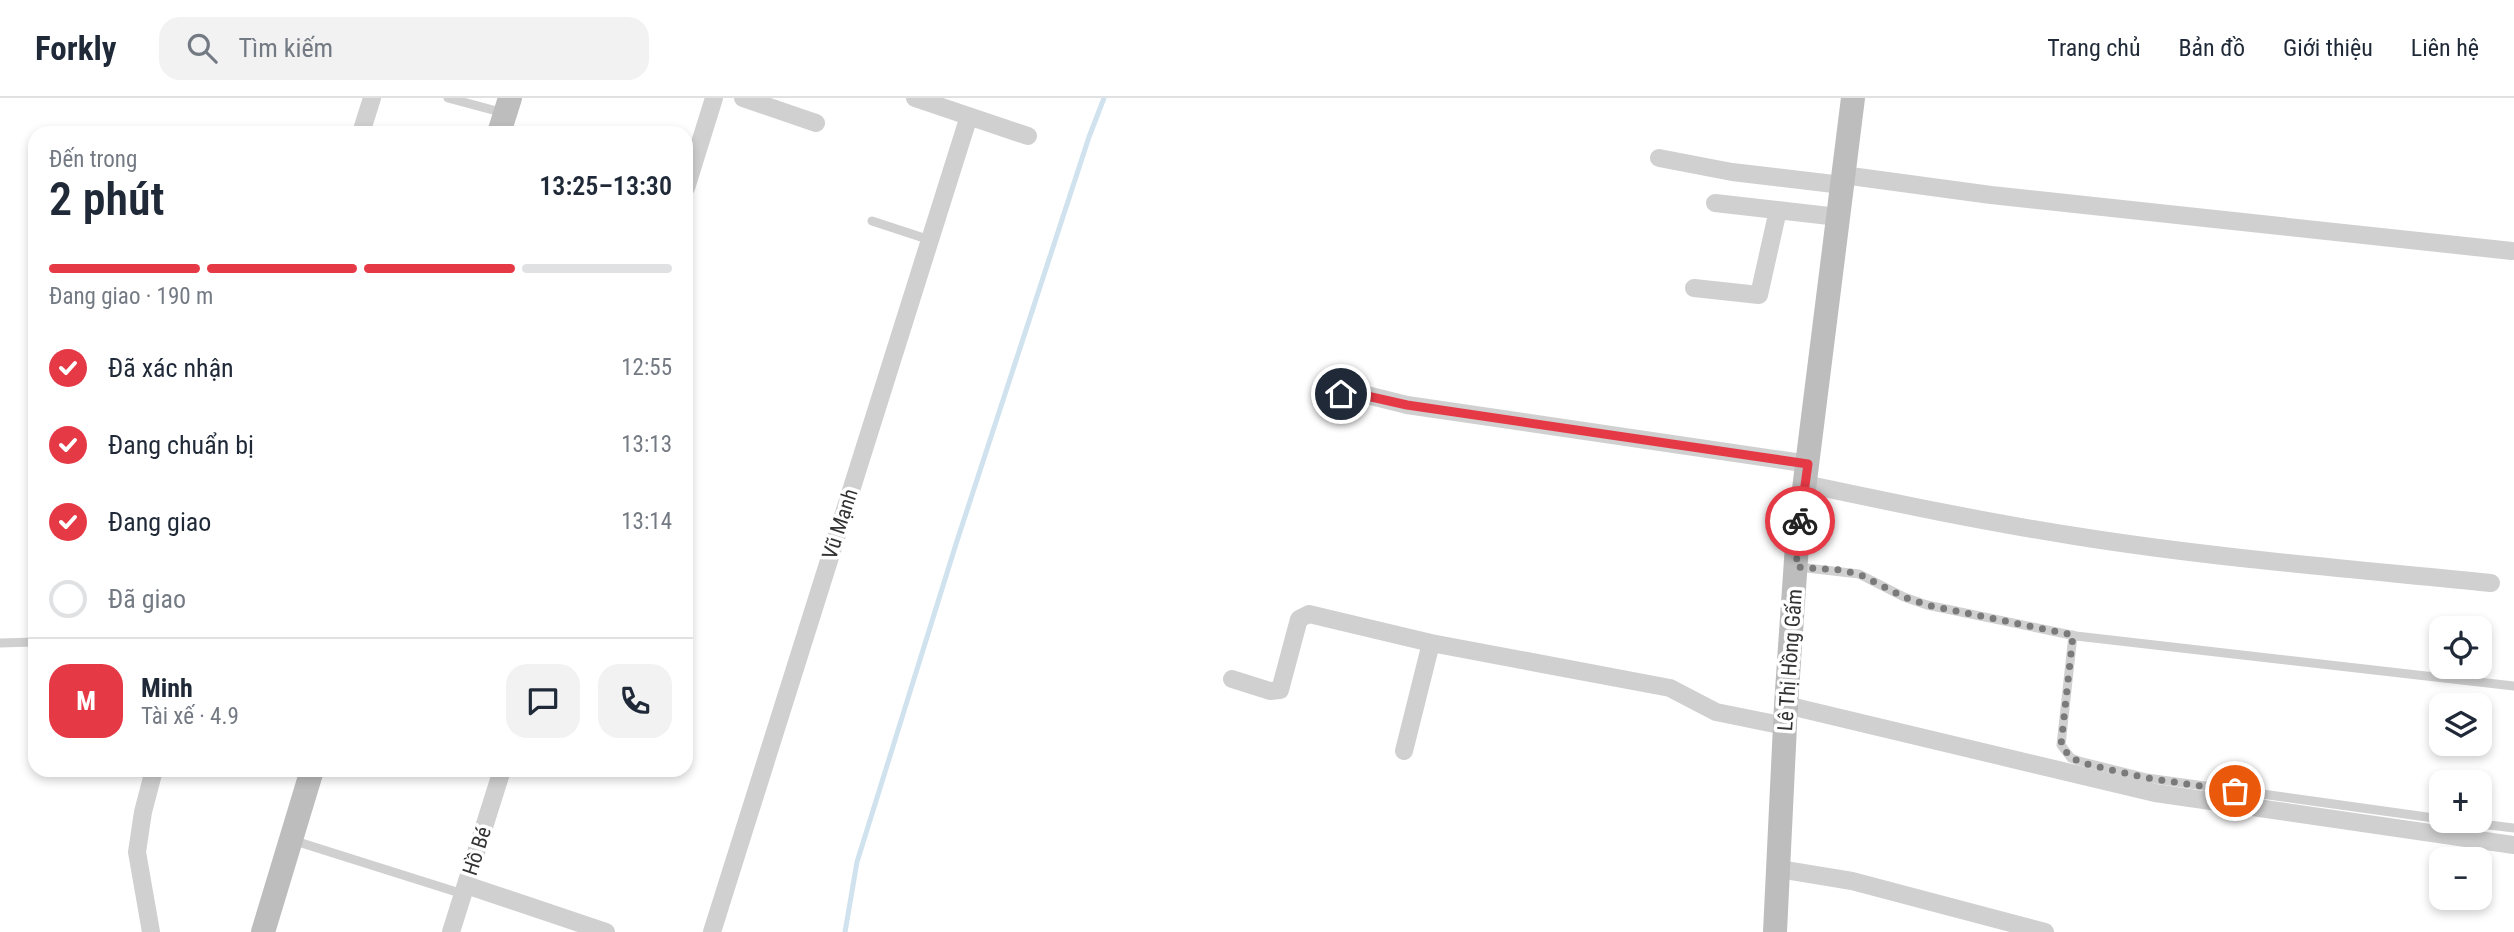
<!DOCTYPE html>
<html lang="vi">
<head>
<meta charset="utf-8">
<style>
	:root { --surface:#fff; --page:#f2f2f3; --text:#1f2937; --muted:#747a83; --line:#e0e1e3; --accent:#e63946 }
	body { margin:0; font-family:"Roboto Condensed",sans-serif; background:var(--page); color:var(--text); height:100vh; display:flex; flex-direction:column; font-size:26px; white-space:nowrap }
	* { box-sizing:border-box; margin:0 }
	p { font-size:23px; color:var(--muted) }
	.icon { flex:none; width:38px; height:38px; fill:none; stroke:currentColor; stroke-width:2; stroke-linecap:round; stroke-linejoin:round }
	.map { position:relative; flex:1; overflow:hidden }
	.side { position:absolute; left:28px; top:28px; width:665px; height:651px; display:flex; flex-direction:column; background:var(--surface); border-radius:21px; box-shadow:0 4px 10px #0003 }
	.side>* { flex:none }
	.fabs { position:absolute; left:2429px; top:518px; display:grid; gap:14px }
	.fabs a { display:grid; place-items:center; width:63px; height:63px; border-radius:14px; background:var(--surface); box-shadow:0 4px 10px #0003; font-size:35px }
	.pin { position:absolute; display:grid; place-items:center; width:60px; height:60px; color:#fff; margin:-30px; border:4px solid #fff; border-radius:50%; box-shadow:0 2px 7px #0007 }
	.courier { position:absolute; display:grid; place-items:center; width:70px; height:70px; margin:-35px; border:5px solid #e63946; border-radius:50%; background:#fff; color:#222; box-shadow:0 2px 9px #0007 }
	.overview em { font-style:normal; font-weight:600 }
	.overview div { display:flex; flex-direction:column-reverse }
	.overview { display:flex; align-items:center; justify-content:space-between; height:119px; padding:0 21px }
	h1 { font-size:46px; font-weight:600; line-height:52px }
	.bar { display:grid; grid-template-columns:repeat(4,1fr); gap:10px 7px; align-content:center; height:84px; padding:0 21px }
	.bar i { height:9px; border-radius:5px; background:var(--line) }
	.bar .on { background:var(--accent) }
	.bar p { grid-column:span 4 }
	.line { display:flex; align-items:center; gap:18px; padding:0 21px; border-top:2px solid var(--line) }
	.line div { flex:1 }
	.round { display:grid; place-items:center; flex:none; width:74px; height:74px; border-radius:21px; background:var(--page) }
	ol { padding:0 21px; list-style:none }
	li { display:flex; align-items:center; gap:21px; height:77px }
	li p { margin-inline-start:auto }
	li .icon { padding:7px; border-radius:50%; background:var(--accent); color:#fff; stroke-width:4 }
	li:last-child { color:var(--muted) }
	li i { width:38px; height:38px; border:4px solid var(--line); border-radius:50% }
	header { display:flex; align-items:center; gap:42px; box-sizing:border-box; height:98px; padding:0 35px; background:var(--surface); border-bottom:2px solid var(--line) }
	header strong { font-size:33px }
	nav { display:flex; gap:38px; margin-inline-start:auto; font-size:24px }
	.search { width:490px; height:63px; background:var(--page); display:flex; align-items:center; gap:18px; box-sizing:border-box; padding:0 24px; border-radius:21px; color:var(--muted); font-size:26px }
	.map>svg:first-child { display:block }
	.lines { fill:none; stroke-linecap:round; stroke-linejoin:round }
	.stream { stroke:#cfe2ee; stroke-width:5 }
	.lane { stroke:#d0d0d0; stroke-width:9 }
	.street { stroke:#d0d0d0; stroke-width:18 }
	.secondary { stroke:#bdbdbd; stroke-width:24 }
	.done { stroke:#7a7a7a; stroke-width:7; stroke-dasharray:0 12.6 }
	.route { stroke:#e63946; stroke-width:9 }
	.labels { text-anchor:middle; dominant-baseline:central; stroke-width:7; stroke-linejoin:round; paint-order:stroke }
	.street-label { font-size:21px; fill:#333; stroke:#fff }
</style>
</head>
<body>
<header>
<strong>Forkly</strong>
<div class="search"><svg class="icon" aria-label="search" viewBox="0 0 24 24"><circle cx="10" cy="10" r="6"/><path d="M15 15l6 6"/></svg>Tìm kiếm</div>
<nav><a>Trang chủ</a><a>Bản đồ</a><a>Giới thiệu</a><a>Liên hệ</a></nav>
</header>
<div class="map">
<svg width="2514" height="834" viewBox="0 0 2514 834">
	<rect width="100%" height="100%" fill="#fff"/>
	<g class="lines">
		<!-- stream -->
		<path class="stream" d="M845,834L857,764L956,446L1089,39L1104,0"/>
		<!-- lane -->
		<path class="lane" d="M448,0L504,15
			M872,123L930,142
			M1798,469L1859,476L1904,499L1927,507L2076,538L2514,588
			M2073,537L2061,647L2071,660L2079,663L2147,680L2441,721
			M0,545L35,544
			M2456,723L2514,730
			M292,742L463,796"/>
		<!-- street -->
		<path class="street" d="M743,0L816,25
			M915,0L1028,38
			M361,35L372,0
			M1659,60L1732,74L1842,87
			M1843,77L1991,97L2512,153
			M686,90L714,0
			M1715,105L1838,119
			M1694,190L1759,197L1778,112
			M1341,296L1367,297L1407,307L1809,366
			M1805,386C1895,405 1985,424 2075,438C2213,460 2353,471 2491,485
			M1232,581L1270,593L1280,592L1299,521L1309,516L1431,545L1670,590L1716,614L1785,628
			M1786,607L2155,695L2514,747
			M1404,653L1431,545
			M1779,771L1852,783L2045,834
			M466,787L606,834
			M151,834L137,754L143,714L154,672
			M451,834L502,672
			M712,834L969,18"/>
		<!-- secondary -->
		<path class="secondary" d="M499,35L510,0
			M263,834L312,672
			M1775,834L1786,607L1797,447L1853,0"/>
	</g>
	<g class="lines">
		<!-- done -->
		<path class="done" d="M1800,423L1796,469L1840,472L1859,476L1904,499L1927,507L2073,537L2061,647L2071,660L2090,667L2147,680L2235,693"/>
		<!-- route -->
		<path class="route" d="M1341,296L1367,298L1407,307L1808,366L1800,423"/>
	</g>
	<g class="labels">
		<!-- street labels -->
		<g class="street-label">
			<text transform="translate(840 426) rotate(-72)">Vũ Mạnh</text>
			<text transform="translate(1790 562) rotate(-86)">Lê Thị Hồng Gấm</text>
			<text transform="translate(477 753) rotate(-72)">Hồ Bé</text>
		</g>
	</g>
</svg>
<div class="fabs">
<a><svg class="icon" aria-label="locate" viewBox="0 0 24 24"><circle cx="12" cy="12" r="6"/><path d="M12 2v4M12 18v4M2 12h4M18 12h4"/></svg></a>
<a><svg class="icon" aria-label="layers" viewBox="0 0 24 24"><path d="M12 4l9 5-9 5-9-5zM3 14l9 5 9-5"/></svg></a>
<a>+</a>
<a>−</a>
</div>
<div class="pin" style="left:2235px;top:693px;background:#ea580c"><svg class="icon" aria-label="bag" viewBox="0 0 24 24"><path d="M5 8h14l-1 12H6zM9 8a3 3 0 0 1 6 0"/></svg></div>
<div class="pin" style="left:1341px;top:296px;background:#1f2937"><svg class="icon" aria-label="home" viewBox="0 0 24 24"><path d="M3 11l9-7 9 7M6 9v11h12V9"/></svg></div>
<div class="courier" style="left:1800px;top:423px"><svg class="icon" aria-label="bike" viewBox="0 0 24 24"><circle cx="6" cy="16" r="4"/><circle cx="18" cy="16" r="4"/><path d="M6 16l4-8h5l3 8M10 8l3 8H6M13 5h3"/></svg></div>
<section class="side">
<div class="overview"><div><h1>2 phút</h1><p>Đến trong</p></div><em>13:25–13:30</em></div>
<div class="bar"><i class="on"></i><i class="on"></i><i class="on"></i><i></i><p>Đang giao · 190 m</p></div>
<ol>
<li><svg class="icon" aria-label="check" viewBox="0 0 24 24"><path d="M5 12l5 5 9-10"/></svg>Đã xác nhận<p>12:55</p></li>
<li><svg class="icon" aria-label="check" viewBox="0 0 24 24"><path d="M5 12l5 5 9-10"/></svg>Đang chuẩn bị<p>13:13</p></li>
<li><svg class="icon" aria-label="check" viewBox="0 0 24 24"><path d="M5 12l5 5 9-10"/></svg>Đang giao<p>13:14</p></li>
<li><i></i>Đã giao</li>
</ol>
<div class="line" style="height:126px"><b class="round" style="background:var(--accent);color:#fff">M</b><div><b>Minh</b><p>Tài xế · 4.9</p></div><a class="round"><svg class="icon" aria-label="chat" viewBox="0 0 24 24"><path d="M4 5h16v11H9l-5 4z"/></svg></a><a class="round"><svg class="icon" aria-label="phone" viewBox="0 0 24 24"><path d="M5 4h4l2 5-3 2q2 4 5 5l2-3 5 2v4C11 20 4 13 5 4z"/></svg></a></div>
</section>
</div>
</body>
</html>
